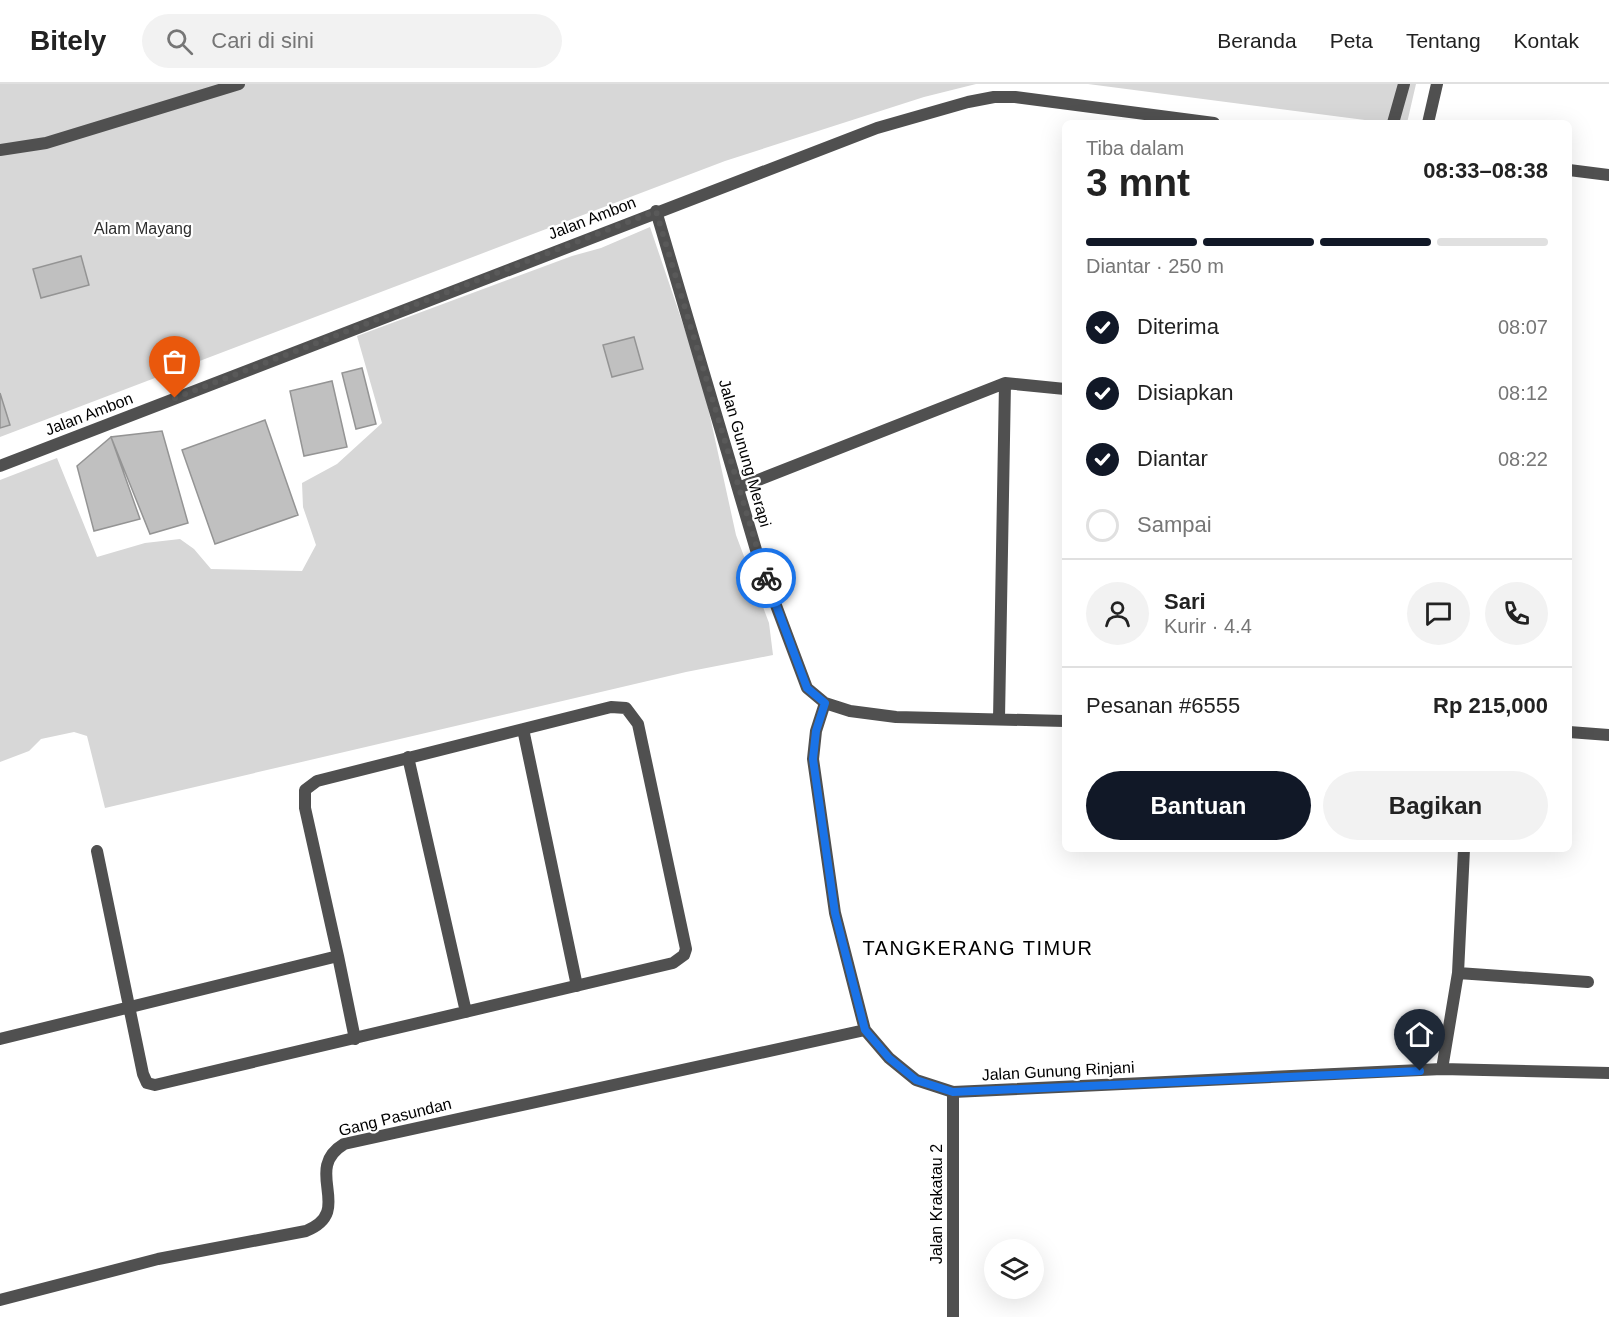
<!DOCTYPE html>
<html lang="id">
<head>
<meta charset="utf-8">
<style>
	:root { --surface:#fff; --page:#f2f2f2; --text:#222; --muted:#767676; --line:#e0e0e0; --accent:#111827 }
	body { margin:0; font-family:Arial,sans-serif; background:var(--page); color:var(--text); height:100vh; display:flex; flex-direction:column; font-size:22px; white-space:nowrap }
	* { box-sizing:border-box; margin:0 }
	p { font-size:20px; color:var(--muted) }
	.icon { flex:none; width:33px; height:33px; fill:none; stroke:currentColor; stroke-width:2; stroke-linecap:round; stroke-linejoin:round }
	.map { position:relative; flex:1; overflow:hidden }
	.drawer { position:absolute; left:1062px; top:36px; width:510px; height:732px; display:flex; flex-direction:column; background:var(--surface); border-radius:9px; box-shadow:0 6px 24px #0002 }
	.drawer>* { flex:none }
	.controls { position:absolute; left:984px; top:1155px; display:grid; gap:12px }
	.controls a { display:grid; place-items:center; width:60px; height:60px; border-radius:50%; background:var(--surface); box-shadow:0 6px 24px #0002; font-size:30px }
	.pin { position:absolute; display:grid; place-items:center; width:51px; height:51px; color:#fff; margin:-62px -26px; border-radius:50% 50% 50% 0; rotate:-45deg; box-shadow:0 0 6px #0007 }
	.pin .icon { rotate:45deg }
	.courier { position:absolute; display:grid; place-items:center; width:60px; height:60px; margin:-30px; border:4px solid #1a73e8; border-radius:50%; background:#fff; color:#222; box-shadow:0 2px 8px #0007 }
	.overview em { font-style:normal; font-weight:700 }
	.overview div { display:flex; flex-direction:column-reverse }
	.overview { display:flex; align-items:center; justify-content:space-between; height:102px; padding:0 24px }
	h1 { font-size:39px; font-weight:700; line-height:45px }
	.bar { display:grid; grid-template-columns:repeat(4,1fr); gap:9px 6px; align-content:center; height:72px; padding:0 24px }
	.bar i { height:8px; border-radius:4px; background:var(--line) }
	.bar .on { background:var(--accent) }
	.bar p { grid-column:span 4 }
	.line { display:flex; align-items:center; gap:15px; padding:0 24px; border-top:2px solid var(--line) }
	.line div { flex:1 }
	.round { display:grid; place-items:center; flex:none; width:63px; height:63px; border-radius:32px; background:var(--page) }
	ol { padding:0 24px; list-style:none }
	li { display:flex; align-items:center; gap:18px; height:66px }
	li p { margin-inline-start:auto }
	li .icon { padding:6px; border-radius:50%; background:var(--accent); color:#fff; stroke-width:4 }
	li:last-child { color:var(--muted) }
	li i { width:33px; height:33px; border:3px solid var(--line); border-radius:50% }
	.primary-button { display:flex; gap:12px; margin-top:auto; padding:12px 24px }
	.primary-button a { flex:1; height:69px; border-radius:36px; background:var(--accent); color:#fff; font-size:24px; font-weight:700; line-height:69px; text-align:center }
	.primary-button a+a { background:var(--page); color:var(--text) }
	header { display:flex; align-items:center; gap:36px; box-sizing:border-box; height:84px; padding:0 30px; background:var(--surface); border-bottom:2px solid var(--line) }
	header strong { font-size:28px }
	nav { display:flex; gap:33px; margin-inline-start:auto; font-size:21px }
	.search { width:420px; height:54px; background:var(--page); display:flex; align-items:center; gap:15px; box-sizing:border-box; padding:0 21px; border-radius:33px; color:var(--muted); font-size:22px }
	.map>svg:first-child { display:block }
	.green { fill:#d7d7d7 }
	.building { fill:#c0c0c0; stroke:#949494; stroke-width:1.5 }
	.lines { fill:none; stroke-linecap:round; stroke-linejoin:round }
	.service { stroke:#505050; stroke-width:12 }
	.minor { stroke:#505050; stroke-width:12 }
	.tertiary { stroke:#505050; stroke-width:12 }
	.done { stroke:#595959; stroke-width:6; stroke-dasharray:0 10.8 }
	.route { stroke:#1a73e8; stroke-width:8 }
	.labels { text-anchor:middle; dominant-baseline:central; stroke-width:4.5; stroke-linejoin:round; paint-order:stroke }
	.street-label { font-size:16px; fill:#000; stroke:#fff }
	.park-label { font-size:16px; fill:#2e2e2e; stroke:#fff }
	.quarter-label { font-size:20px; letter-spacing:1.5px; fill:#000; stroke:#fff }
</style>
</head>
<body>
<header>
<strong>Bitely</strong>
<div class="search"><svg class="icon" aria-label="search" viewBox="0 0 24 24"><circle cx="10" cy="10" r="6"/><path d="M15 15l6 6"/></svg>Cari di sini</div>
<nav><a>Beranda</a><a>Peta</a><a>Tentang</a><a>Kontak</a></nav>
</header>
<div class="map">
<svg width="1609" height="1233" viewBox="0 0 1609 1233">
	<rect width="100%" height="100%" fill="#fff"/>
	<!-- green -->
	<path class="green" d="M0,0H976L924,13L725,77L0,353Z
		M1088,0H1416L1407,39H1388Z
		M650,143L702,296L736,451L769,539L773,571L686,588L105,724L87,652L74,648L41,655L29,667L0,678V396L57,374L97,473L145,459L180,455L194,465L211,485L302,487L316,461L303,423L302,399L337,380L382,339L357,252L572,172L601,164Z"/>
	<!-- building -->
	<path class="building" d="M81,172L89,201L41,214L33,185Z
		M634,253L643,285L612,293L603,261Z
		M362,284L376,340L356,345L342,289Z
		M332,297L347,363L304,372L290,307Z
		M0,309L10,341L0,344Z
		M265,336L298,431L215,460L182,366Z
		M162,347L188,439L150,450L111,353Z
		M111,353L140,435L94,447L77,382Z"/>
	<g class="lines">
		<!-- service -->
		<path class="service" d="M0,66L46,59L239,0
			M523,645L577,902
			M408,673L466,928
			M338,872L355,955
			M0,955L338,872L305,724V706L317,697L611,623L626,624L638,640L686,865L684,871L673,879L155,1001L147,999L143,990L97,767"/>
		<!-- minor -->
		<path class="minor" d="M1393,39L1404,0
			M1428,39L1437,0
			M656,127L759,476L807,604L825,619L850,627L896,633L1065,637
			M738,404L1005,299L1065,305
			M825,619L816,647L813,675L835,829L865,946L889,974L916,996L953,1008L1442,985L1609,989
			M999,635L1005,299
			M1569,648L1609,651
			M1458,889L1588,898
			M1442,985L1458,889L1464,765
			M0,1216L158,1175L306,1147C356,1127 301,1086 344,1060L865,946
			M953,1233V1008"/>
		<!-- tertiary -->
		<path class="tertiary" d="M1569,86L1609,91
			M0,382L877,44L968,18L994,13H1015L1214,39"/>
	</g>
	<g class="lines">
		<!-- done -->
		<path class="done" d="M175,314L656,127L766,494"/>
		<!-- route -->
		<path class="route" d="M766,494L807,604L825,619L816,647L813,675L835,829L865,946L889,974L916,996L953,1008L1420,987"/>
	</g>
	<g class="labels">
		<!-- street labels -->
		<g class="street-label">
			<text transform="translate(592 134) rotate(-21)">Jalan Ambon</text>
			<text transform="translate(89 330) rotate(-21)">Jalan Ambon</text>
			<text transform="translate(745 369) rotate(74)">Jalan Gunung Merapi</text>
			<text transform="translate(1058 987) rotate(-3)">Jalan Gunung Rinjani</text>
			<text transform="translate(395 1033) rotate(-14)">Gang Pasundan</text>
			<text transform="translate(936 1120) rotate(-90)">Jalan Krakatau 2</text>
		</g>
		<!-- park labels -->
		<g class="park-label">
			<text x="143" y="144">Alam Mayang</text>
		</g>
		<!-- quarter labels -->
		<g class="quarter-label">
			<text x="978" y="864">TANGKERANG TIMUR</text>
		</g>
	</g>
</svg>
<div class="controls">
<a><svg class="icon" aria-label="layers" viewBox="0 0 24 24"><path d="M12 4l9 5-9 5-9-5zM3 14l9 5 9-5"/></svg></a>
</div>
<div class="pin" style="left:175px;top:314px;background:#ea580c"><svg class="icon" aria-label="bag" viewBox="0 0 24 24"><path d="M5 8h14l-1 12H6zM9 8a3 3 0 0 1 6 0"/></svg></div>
<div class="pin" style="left:1420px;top:987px;background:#1f2937"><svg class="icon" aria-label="home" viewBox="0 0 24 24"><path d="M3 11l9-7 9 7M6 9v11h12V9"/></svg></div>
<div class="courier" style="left:766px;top:494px"><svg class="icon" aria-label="bike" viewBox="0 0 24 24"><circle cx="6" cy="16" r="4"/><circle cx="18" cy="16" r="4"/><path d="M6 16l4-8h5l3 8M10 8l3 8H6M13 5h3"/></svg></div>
<section class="drawer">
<div class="overview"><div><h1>3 mnt</h1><p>Tiba dalam</p></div><em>08:33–08:38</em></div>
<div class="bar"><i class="on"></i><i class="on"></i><i class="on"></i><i></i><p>Diantar · 250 m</p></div>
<ol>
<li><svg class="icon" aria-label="check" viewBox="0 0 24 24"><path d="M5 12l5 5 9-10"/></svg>Diterima<p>08:07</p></li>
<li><svg class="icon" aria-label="check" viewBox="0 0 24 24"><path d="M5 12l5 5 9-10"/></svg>Disiapkan<p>08:12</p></li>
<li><svg class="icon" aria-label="check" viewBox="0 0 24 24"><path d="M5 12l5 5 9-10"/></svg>Diantar<p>08:22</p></li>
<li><i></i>Sampai</li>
</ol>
<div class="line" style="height:108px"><a class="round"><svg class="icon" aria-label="person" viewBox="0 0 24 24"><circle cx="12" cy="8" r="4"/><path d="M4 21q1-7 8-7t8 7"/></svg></a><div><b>Sari</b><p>Kurir · 4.4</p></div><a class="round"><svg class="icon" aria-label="chat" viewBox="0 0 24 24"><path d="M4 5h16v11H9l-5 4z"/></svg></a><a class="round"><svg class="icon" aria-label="phone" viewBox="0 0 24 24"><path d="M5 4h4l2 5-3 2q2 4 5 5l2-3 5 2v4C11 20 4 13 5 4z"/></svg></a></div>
<div class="line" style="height:78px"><div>Pesanan #6555</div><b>Rp 215,000</b></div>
<div class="primary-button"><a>Bantuan</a><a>Bagikan</a></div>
</section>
</div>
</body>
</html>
